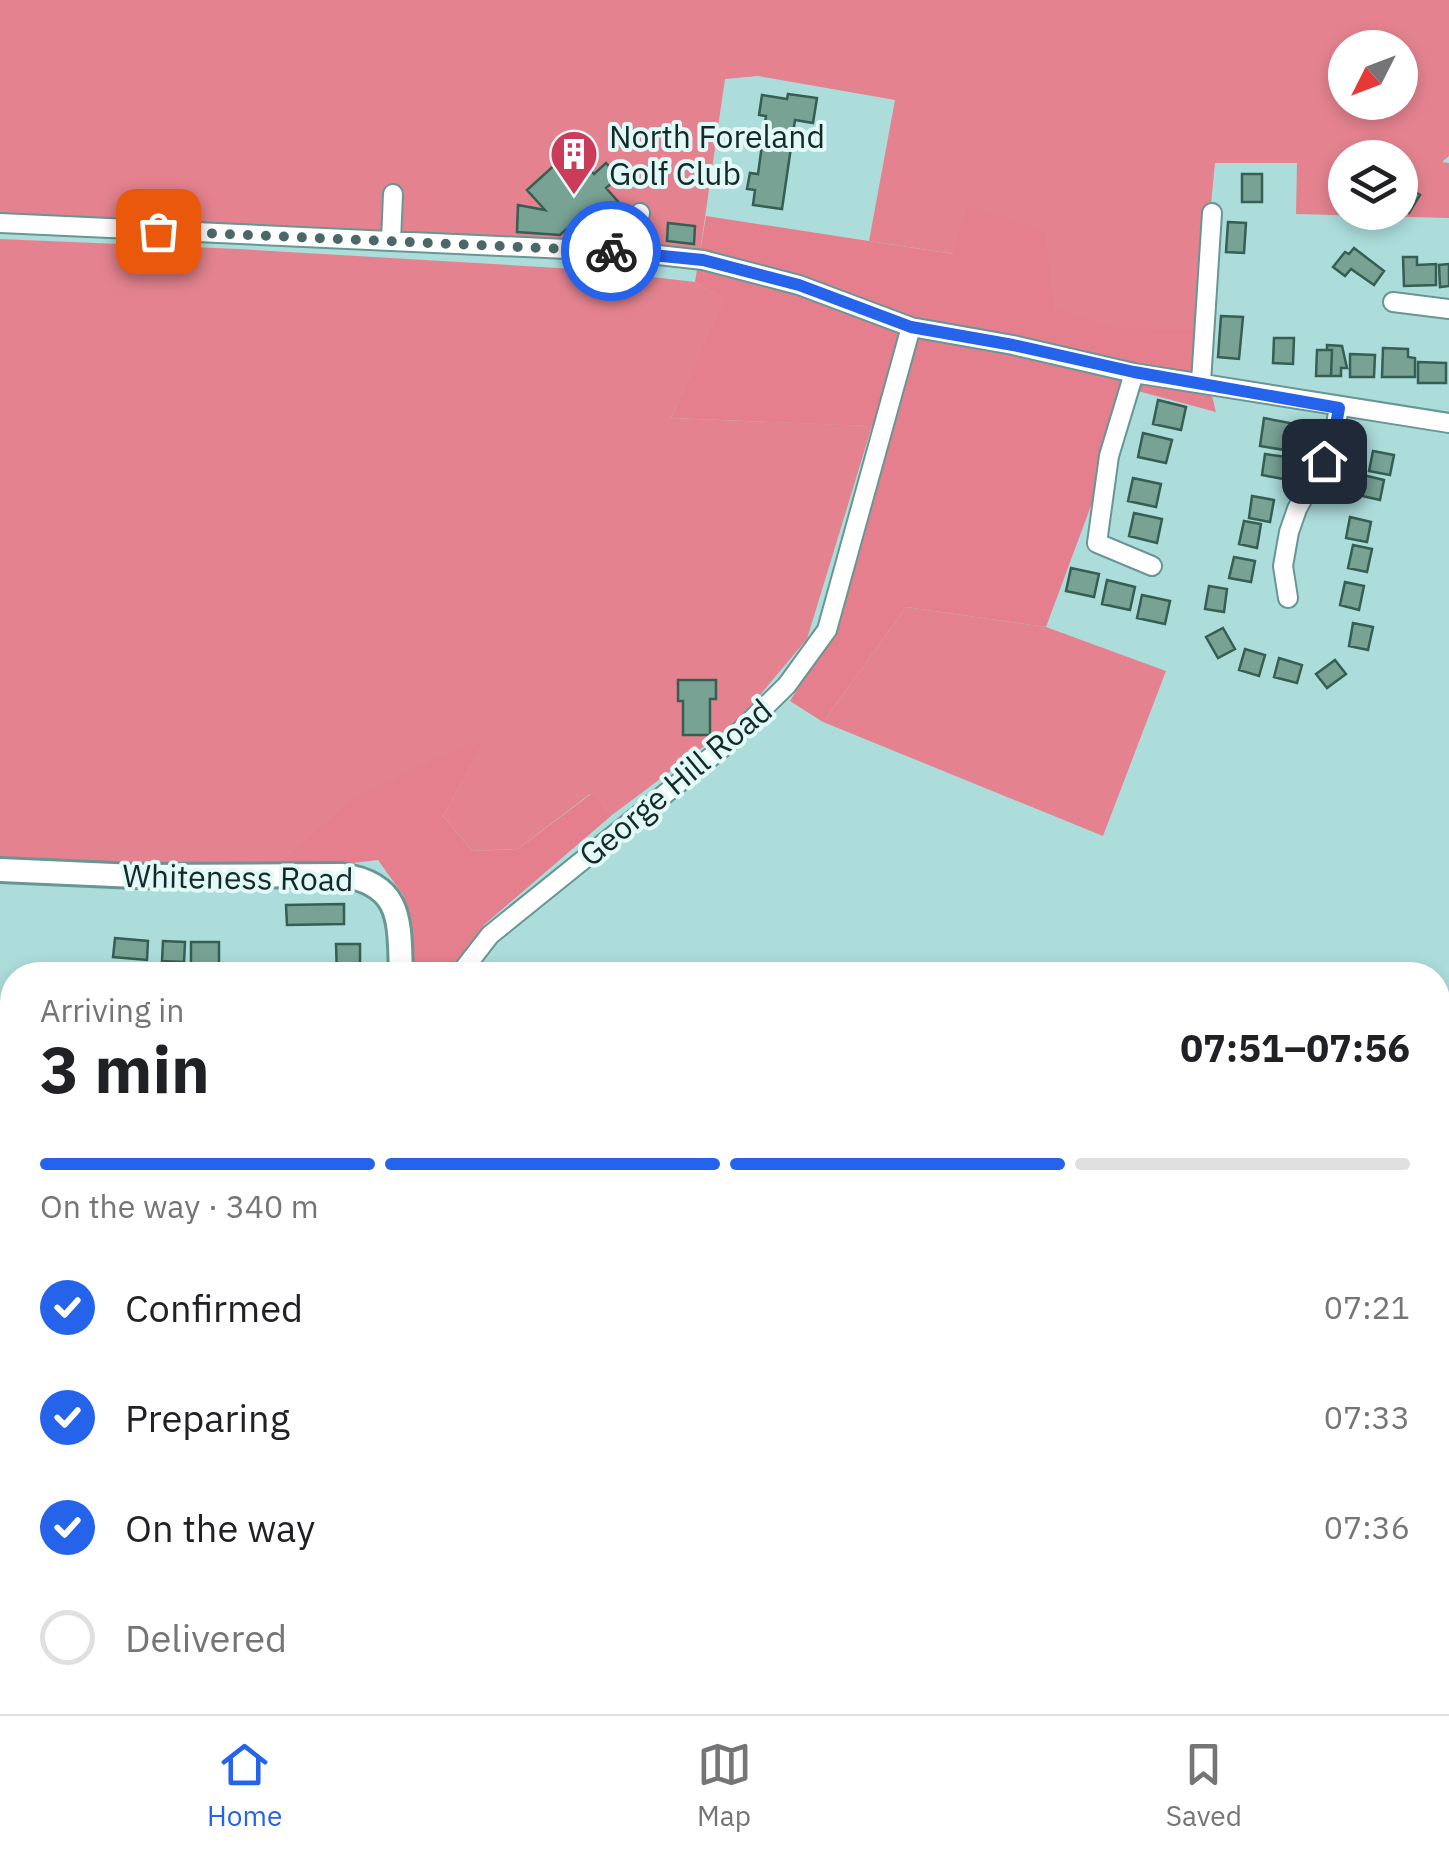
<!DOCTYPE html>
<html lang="en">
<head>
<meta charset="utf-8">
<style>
	:root { --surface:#fff; --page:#f6f6f6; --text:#202124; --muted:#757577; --line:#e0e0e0; --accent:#2563eb }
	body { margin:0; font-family:"IBM Plex Sans",sans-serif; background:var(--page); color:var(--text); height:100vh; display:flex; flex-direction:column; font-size:38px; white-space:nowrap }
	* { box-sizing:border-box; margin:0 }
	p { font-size:32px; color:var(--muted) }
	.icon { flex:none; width:55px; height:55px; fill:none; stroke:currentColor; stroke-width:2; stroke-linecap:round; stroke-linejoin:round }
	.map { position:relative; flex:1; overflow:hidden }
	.details { position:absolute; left:0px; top:962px; width:1450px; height:752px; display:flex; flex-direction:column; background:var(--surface); border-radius:40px 40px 0 0; box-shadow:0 5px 15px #0003 }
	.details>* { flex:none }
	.needle { width:65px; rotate:228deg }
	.buttons { position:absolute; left:1328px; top:30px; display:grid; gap:20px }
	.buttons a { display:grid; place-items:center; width:90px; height:90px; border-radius:50%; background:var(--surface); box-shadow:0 5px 15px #0003; font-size:50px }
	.pin { position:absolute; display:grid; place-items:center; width:85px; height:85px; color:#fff; margin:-42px; border-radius:20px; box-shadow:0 5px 15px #0006 }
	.courier { position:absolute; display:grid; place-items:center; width:100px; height:100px; margin:-50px; border:8px solid #2563eb; border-radius:50%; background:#fff; color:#222; box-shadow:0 2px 12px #0007 }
	.overview em { font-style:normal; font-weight:700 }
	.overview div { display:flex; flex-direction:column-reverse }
	.overview { display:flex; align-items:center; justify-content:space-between; height:170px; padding:0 40px }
	h1 { font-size:65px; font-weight:700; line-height:75px }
	.bar { display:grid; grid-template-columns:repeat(4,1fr); gap:15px 10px; align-content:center; height:120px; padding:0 40px }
	.bar i { height:12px; border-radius:8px; background:var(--line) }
	.bar .selected { background:var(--accent) }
	.bar p { grid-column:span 4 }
	ol { padding:0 40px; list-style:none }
	li { display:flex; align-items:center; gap:30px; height:110px }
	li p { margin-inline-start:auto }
	li .icon { padding:10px; border-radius:50%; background:var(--accent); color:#fff; stroke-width:4 }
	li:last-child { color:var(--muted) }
	li i { width:55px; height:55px; border:5px solid var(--line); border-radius:50% }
	.tab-bar { display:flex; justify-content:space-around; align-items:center; height:140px; border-top:2px solid var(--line); background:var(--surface); font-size:28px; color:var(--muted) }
	.tab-bar a { display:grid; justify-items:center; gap:5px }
	.tab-bar .selected { color:var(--accent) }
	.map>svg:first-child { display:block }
	.green { fill:#e4838f; fill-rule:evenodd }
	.forest { fill:#e67f8d }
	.building { fill:#77a294; stroke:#365e52; stroke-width:2.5 }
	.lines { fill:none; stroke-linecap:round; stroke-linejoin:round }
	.minor-casing { stroke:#679694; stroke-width:22 }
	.major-casing { stroke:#679694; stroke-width:28 }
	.path { stroke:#6f9492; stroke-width:2.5; stroke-dasharray:2.5 8; stroke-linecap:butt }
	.minor { stroke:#fff; stroke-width:18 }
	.major { stroke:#fff; stroke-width:22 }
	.done { stroke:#4a6867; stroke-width:10; stroke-dasharray:0 18 }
	.route { stroke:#2563eb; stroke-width:12 }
	.labels { text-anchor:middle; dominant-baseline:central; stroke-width:8; stroke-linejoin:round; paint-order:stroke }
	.poi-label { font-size:32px; fill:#162929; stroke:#e1f9f7; text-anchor:start }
	.street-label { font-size:32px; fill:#162929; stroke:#e1f9f7 }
</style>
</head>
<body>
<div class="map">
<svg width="1449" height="1714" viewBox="0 0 1449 1714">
	<rect width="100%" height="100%" fill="#acdddb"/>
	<!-- green -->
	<path class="green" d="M0,0H1449V156L1442,162L1449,163V218L1296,214L1297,163H1215L1195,370L1147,369L954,254L869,241L895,100L758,76L725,79L700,252L305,236L0,213ZM1345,48H1400V102H1345ZM1345,158H1400V212H1345Z
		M0,239L239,249L592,270L695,282L726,299L671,418L872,426L807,639L739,720L612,815L590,794L518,849L472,851L443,816L483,743L268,873L138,872L86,861H0Z
		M906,607L1046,627L1166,671L1103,836L823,722Z"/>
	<!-- forest -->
	<path class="forest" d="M967,207L1045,232L1054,309L1125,332L1195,329L1216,412L1134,390L1046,627L906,607L823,722L790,701L836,627L892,427L671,418L725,299L695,282L706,216L953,254Z
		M484,742L443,816L472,851L518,849L591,794L612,815L485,924L446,975H414L403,895L378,860L268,873L350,801L435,759Z"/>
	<!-- building -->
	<path class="building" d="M788,94L817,98L813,123L795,120L782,209L753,205L755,190L747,189L750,173L758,174L766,116L759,115L762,95L787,99Z
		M576,154L594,174L606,163L619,177L606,188L629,214L608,233L588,210L560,235L517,232L518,205L545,210L527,190L559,161L563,165Z
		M1400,172L1413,181L1409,188L1420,195L1409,213L1400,208Z
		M1242,174H1262V202H1242Z
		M1228,222L1246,223L1244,253L1226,252Z
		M668,223L695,226L694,244L667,241Z
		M1354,248L1384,271L1374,285L1351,269L1345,276L1333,267L1345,252L1349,254Z
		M1403,257H1417V265L1436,264V285L1404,286Z
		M1449,264V286L1440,287L1439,265Z
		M1221,316L1243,317L1239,359L1218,357Z
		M1274,338H1294L1293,364L1273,363Z
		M1327,345L1342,346L1347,368H1341V376H1331L1332,350H1327Z
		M1383,348L1408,349V357L1415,358V377H1382Z
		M1317,350H1332L1331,376H1316Z
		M1350,354L1375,355L1374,377H1350Z
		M1418,362L1446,363V383H1418Z
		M1158,400L1186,407L1181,430L1153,424Z
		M1264,418L1295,424L1291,451L1260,446Z
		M1143,433L1172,440L1166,463L1138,457Z
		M1373,451L1394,455L1390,475L1369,471Z
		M1265,454L1287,457L1283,479L1262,475Z
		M1363,475L1384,480L1380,500L1358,495Z
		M1133,478L1161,484L1156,507L1128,501Z
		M1252,496L1274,500L1270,522L1249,518Z
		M1134,513L1162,519L1157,543L1129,536Z
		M1350,517L1371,522L1367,542L1346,538Z
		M1244,521L1261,524L1257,548L1239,544Z
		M1353,545L1372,549L1367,572L1348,568Z
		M1234,557L1255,561L1251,582L1229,578Z
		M1071,568L1099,574L1094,597L1066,591Z
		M1107,580L1135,587L1130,610L1102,604Z
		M1345,582L1364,586L1359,610L1340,605Z
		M1209,586L1227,589L1224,612L1205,609Z
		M1142,595L1170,601L1165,624L1137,618Z
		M1353,623L1373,627L1368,650L1349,646Z
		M1223,628L1235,649L1218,658L1206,637Z
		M1245,649L1265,655L1259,676L1239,670Z
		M1279,658L1302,665L1297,683L1274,677Z
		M1335,660L1346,674L1327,688L1316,674Z
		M678,680H716V699H710V735H683V701H678Z
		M344,904V924L287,925L286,905Z
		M115,938L148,941L147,960L113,957Z
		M163,941L185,942L184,962L162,961Z
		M191,942H219V964H191Z
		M336,944H360V975H337Z
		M3,1436H12V1486L0,1487V1444H4Z
		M5,1551H12V1600H5Z
		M227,1702H337L338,1709L229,1714Z
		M543,1702H567V1704L549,1714Z
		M606,1702H623L625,1707L612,1714Z
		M692,1702H714L720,1708L715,1714L705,1709L702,1713Z"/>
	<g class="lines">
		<!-- minor casing -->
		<g class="minor-casing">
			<path id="minor" d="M0,223L631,252L703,260L799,285L911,327L1013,345L1134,373L1449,423
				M391,241L393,194
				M631,252L640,213
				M1393,302L1449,309
				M1134,373L1109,456L1097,543L1152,566
				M1201,382L1212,213
				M1288,598L1283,566L1289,532L1297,509L1333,442L1339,407
				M459,975L490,935L727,744L787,685L827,630L911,327
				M0,1130L12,1131
				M0,1309H12
				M0,1526H12
				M576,1702L581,1714
				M651,1714L657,1702"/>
		</g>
		<!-- major casing -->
		<g class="major-casing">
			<path id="major" d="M0,870L136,876L341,875C404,884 399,923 401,975
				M752,1702L766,1714"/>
		</g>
		<!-- path -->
		<path class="path" d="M1438,1270L1449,1266
			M689,1702L694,1714"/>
		<!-- minor -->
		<use href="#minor" class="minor"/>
		<!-- major -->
		<use href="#major" class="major"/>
	</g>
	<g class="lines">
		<!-- done -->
		<path class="done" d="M158,231L611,251"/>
		<!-- route -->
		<path class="route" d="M611,251L703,260L799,285L911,327L1013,345L1134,372L1339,408L1333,442L1324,461"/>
	</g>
	<!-- icons -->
	<defs>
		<g id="building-pin" transform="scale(2.5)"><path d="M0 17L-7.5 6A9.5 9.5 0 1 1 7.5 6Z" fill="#cb3c5a" stroke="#e1f9f7"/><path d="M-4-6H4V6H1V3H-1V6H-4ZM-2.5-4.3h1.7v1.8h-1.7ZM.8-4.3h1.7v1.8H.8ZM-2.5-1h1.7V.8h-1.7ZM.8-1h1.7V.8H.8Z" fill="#fff"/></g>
	</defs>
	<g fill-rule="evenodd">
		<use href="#building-pin" x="574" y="154"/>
	</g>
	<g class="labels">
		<!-- poi labels -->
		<g class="poi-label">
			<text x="609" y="136">North Foreland<tspan x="609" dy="37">Golf Club</tspan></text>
		</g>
		<!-- street labels -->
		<g class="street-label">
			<text transform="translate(675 782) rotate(-40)">George Hill Road</text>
			<text transform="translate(238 877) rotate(1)">Whiteness Road</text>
		</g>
	</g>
</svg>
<div class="buttons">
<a><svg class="needle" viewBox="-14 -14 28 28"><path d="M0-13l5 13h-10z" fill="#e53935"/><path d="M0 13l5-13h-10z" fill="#757577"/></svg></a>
<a><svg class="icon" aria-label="layers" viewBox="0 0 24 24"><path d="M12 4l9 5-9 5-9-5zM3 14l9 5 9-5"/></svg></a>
</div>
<div class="pin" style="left:158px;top:231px;background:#ea580c"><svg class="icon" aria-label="bag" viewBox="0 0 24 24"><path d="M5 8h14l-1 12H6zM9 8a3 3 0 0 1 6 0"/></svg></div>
<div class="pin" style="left:1324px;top:461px;background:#1f2937"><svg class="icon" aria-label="home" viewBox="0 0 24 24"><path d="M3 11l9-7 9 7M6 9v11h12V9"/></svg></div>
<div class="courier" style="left:611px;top:251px"><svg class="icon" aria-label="bike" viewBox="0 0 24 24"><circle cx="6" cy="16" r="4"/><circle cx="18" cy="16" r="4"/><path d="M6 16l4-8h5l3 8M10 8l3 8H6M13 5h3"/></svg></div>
<section class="details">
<div class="overview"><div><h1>3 min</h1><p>Arriving in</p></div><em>07:51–07:56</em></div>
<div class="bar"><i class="selected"></i><i class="selected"></i><i class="selected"></i><i></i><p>On the way · 340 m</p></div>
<ol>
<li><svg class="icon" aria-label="check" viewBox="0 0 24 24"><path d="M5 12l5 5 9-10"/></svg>Confirmed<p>07:21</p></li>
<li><svg class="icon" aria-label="check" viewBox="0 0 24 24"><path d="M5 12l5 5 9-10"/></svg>Preparing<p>07:33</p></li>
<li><svg class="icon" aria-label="check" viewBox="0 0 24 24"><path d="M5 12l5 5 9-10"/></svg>On the way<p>07:36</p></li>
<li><i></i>Delivered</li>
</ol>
</section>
</div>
<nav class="tab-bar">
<a class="selected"><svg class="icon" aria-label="home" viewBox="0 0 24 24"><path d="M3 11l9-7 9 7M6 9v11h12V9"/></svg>Home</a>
<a><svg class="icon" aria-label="map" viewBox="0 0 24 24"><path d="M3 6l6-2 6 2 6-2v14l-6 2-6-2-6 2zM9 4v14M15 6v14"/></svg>Map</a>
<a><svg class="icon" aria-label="saved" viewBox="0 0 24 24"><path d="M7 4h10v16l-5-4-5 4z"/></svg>Saved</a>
</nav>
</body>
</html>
